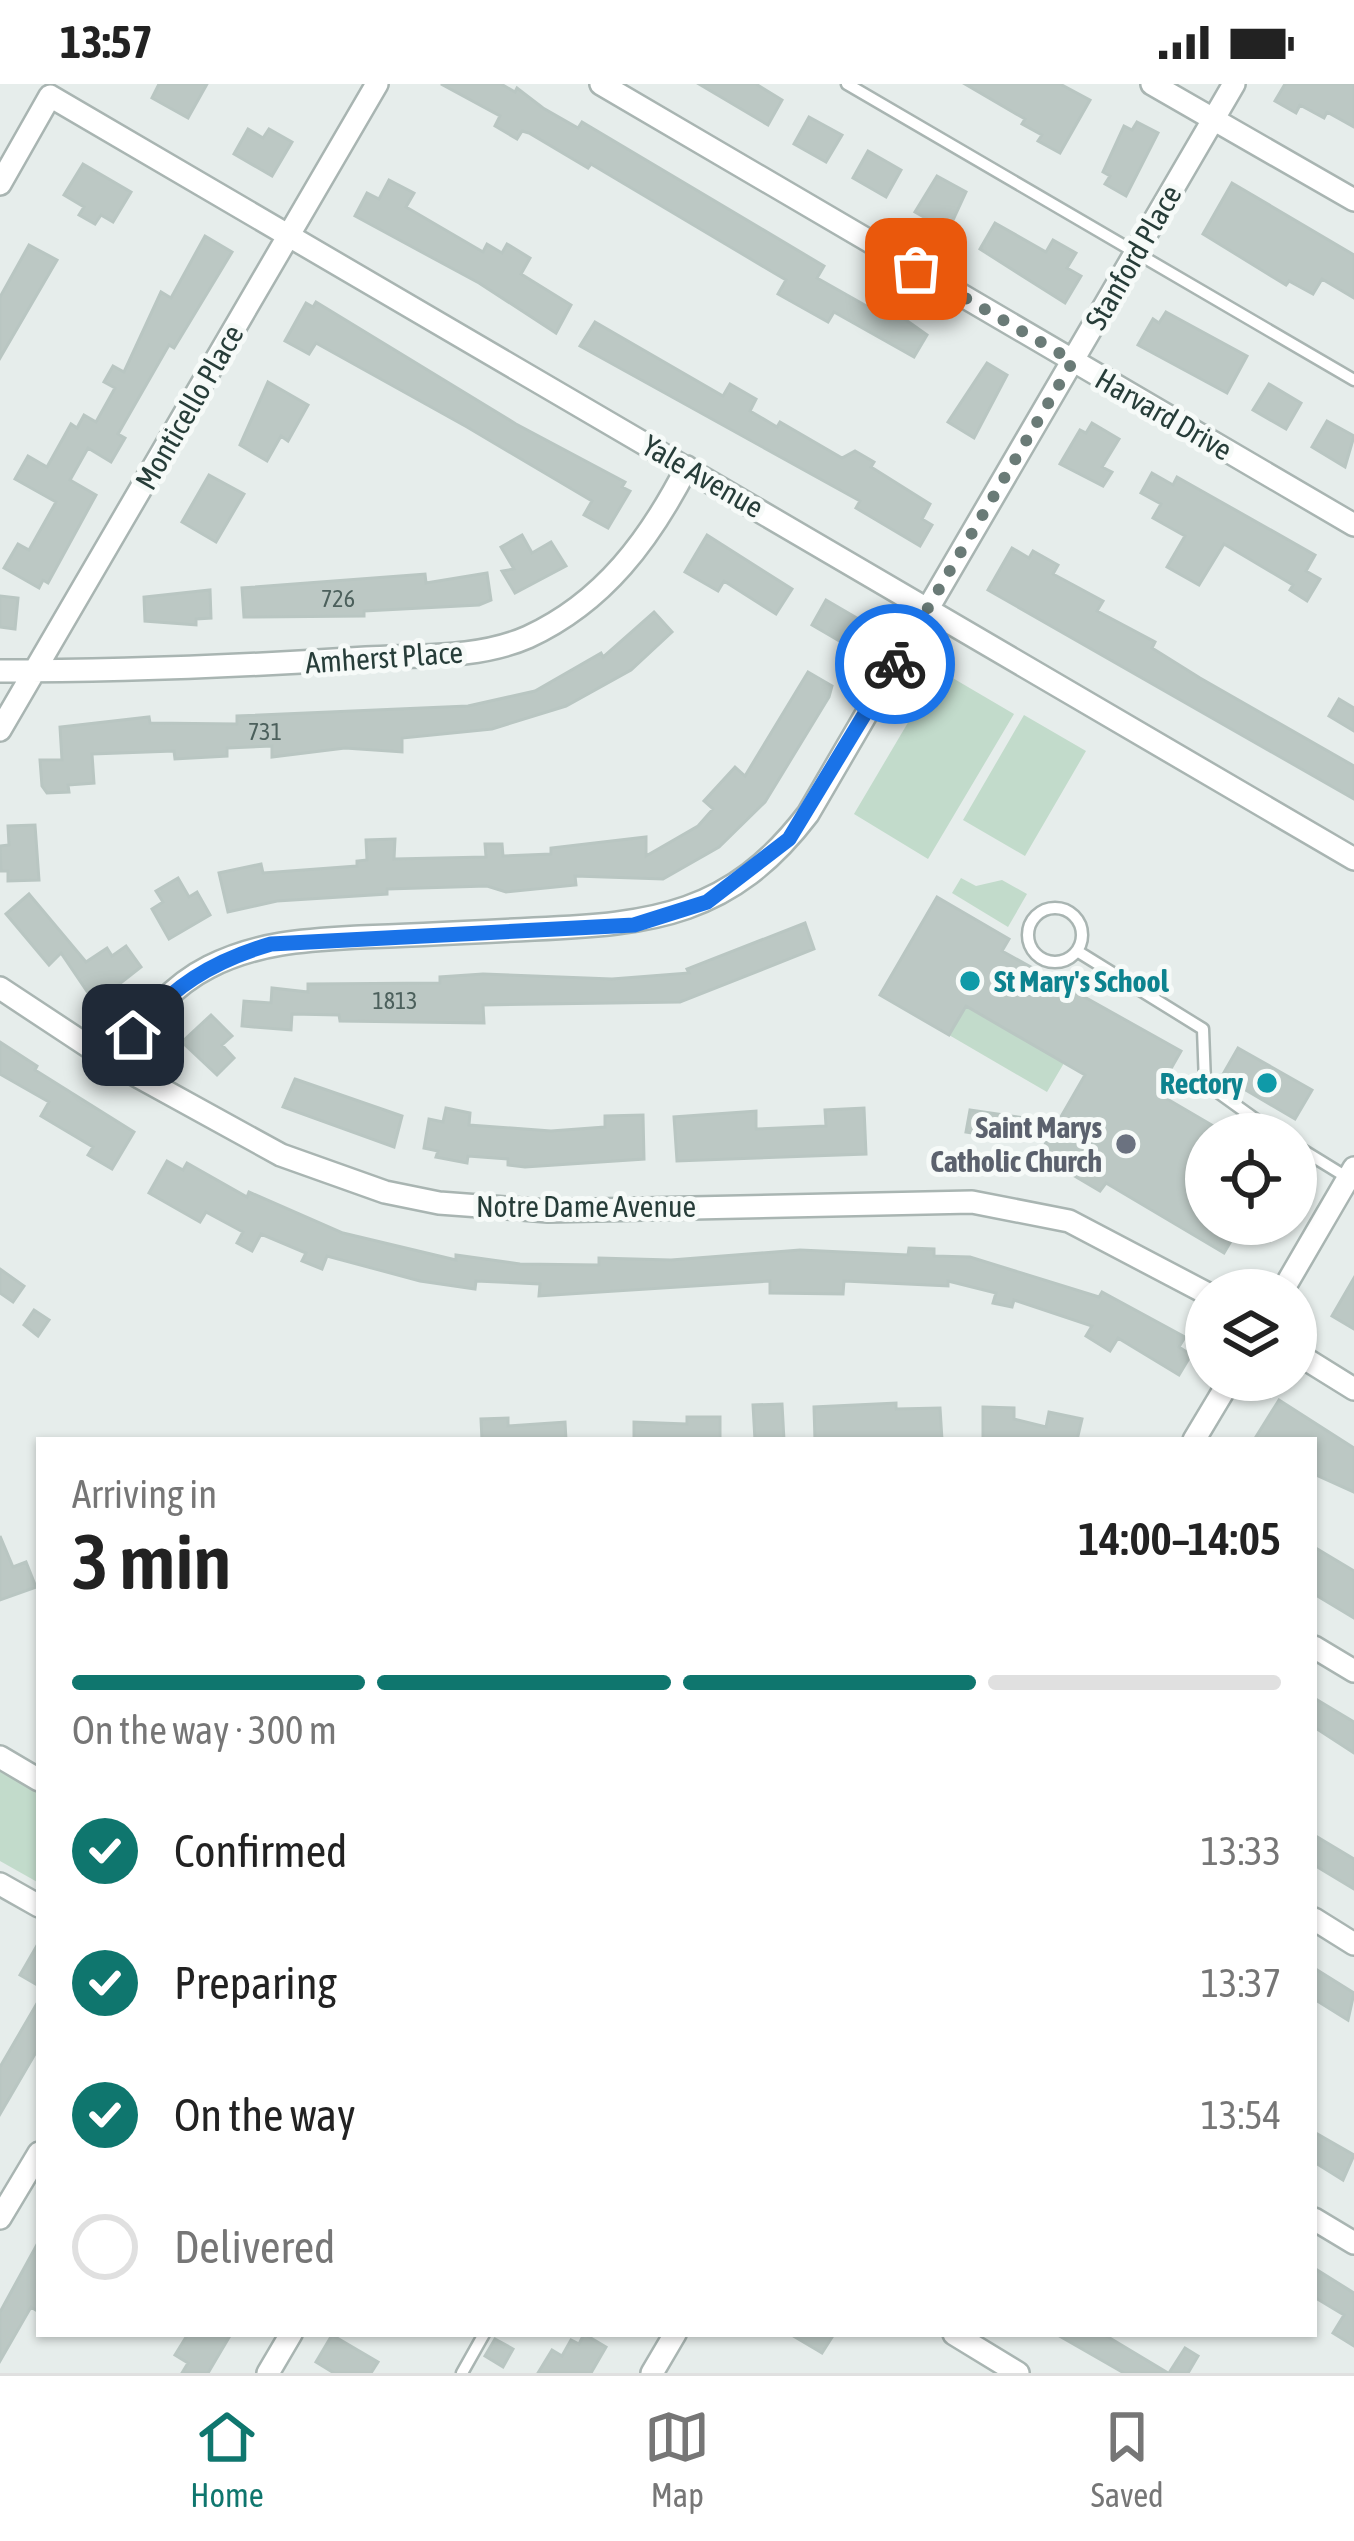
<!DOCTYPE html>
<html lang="en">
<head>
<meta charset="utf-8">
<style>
	:root { --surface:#fff; --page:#f2f2f2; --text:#222; --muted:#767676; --line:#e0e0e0; --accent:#0f766e }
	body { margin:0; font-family:"Asap Condensed",sans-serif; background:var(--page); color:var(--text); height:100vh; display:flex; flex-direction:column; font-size:45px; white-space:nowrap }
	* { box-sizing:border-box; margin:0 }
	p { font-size:39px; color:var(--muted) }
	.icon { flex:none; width:66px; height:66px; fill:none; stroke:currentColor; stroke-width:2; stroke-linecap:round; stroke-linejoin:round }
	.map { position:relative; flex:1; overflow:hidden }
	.drawer { position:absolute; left:36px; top:1353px; width:1281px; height:900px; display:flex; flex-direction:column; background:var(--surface); border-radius:0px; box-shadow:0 3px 9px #0004 }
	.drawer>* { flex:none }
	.controls { position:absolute; left:1185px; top:1029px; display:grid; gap:24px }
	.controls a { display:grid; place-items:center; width:132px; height:132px; border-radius:50%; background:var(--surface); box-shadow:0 3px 9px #0004; font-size:60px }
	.pin { position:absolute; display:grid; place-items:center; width:102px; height:102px; color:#fff; margin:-51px; border-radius:24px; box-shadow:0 6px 18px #0006 }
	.courier { position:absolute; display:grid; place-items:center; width:120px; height:120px; margin:-60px; border:9px solid #1a73e8; border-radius:50%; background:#fff; color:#222; box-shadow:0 3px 15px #0007 }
	.head em { font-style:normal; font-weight:600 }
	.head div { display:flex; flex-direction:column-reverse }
	.head { display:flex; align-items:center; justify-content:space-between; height:204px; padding:0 36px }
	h1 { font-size:78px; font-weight:600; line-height:90px }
	.bar { display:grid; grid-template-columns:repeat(4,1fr); gap:18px 12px; align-content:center; height:144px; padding:0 36px }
	.bar i { height:15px; border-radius:9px; background:var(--line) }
	.bar .current { background:var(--accent) }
	.bar p { grid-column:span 4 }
	ol { padding:0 36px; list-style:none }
	li { display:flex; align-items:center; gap:36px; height:132px }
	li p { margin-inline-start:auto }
	li .icon { padding:12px; border-radius:50%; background:var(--accent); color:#fff; stroke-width:4 }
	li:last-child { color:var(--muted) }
	li i { width:66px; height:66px; border:6px solid var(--line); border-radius:50% }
	.status { display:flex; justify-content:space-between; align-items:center; height:84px; padding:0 60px; background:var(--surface); direction:ltr }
	.status svg { height:33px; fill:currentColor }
	.dock { display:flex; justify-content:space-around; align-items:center; height:168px; border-top:3px solid var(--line); background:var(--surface); font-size:33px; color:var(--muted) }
	.dock a { display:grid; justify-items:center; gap:6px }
	.dock .current { color:var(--accent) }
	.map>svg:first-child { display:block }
	.green { fill:#c2dbcb }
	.building { fill:#bcc8c4; stroke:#b9c6c2; stroke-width:3 }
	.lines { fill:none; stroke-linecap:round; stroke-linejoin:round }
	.lane-casing { stroke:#a9b5b2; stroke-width:15 }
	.street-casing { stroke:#a9b5b2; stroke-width:26 }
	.lane { stroke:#fff; stroke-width:10 }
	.street { stroke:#fff; stroke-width:21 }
	.done { stroke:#6a7b77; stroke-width:12; stroke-dasharray:0 21.6 }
	.route { stroke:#1a73e8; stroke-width:15 }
	.culture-dot { fill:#0f9aa8; stroke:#f6faf8; stroke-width:4.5 }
	.worship-dot { fill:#6b7280; stroke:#f6faf8; stroke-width:4.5 }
	.labels { text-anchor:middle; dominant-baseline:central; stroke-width:10; stroke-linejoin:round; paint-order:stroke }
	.number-label { font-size:24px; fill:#4c605c }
	.street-label { font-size:30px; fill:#273d39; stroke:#f6faf8 }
	.culture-label { font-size:30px; font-weight:bold; fill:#0d838f; stroke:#f6faf8; text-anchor:start }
	.worship-label { font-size:30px; font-weight:bold; fill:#5b616d; stroke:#f6faf8; text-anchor:end }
</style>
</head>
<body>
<div class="status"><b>13:57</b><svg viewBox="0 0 49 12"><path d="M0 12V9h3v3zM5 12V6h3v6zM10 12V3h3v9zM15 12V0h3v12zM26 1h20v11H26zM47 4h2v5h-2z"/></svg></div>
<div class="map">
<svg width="1354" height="2289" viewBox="0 0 1354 2289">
	<rect width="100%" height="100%" fill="#e6edeb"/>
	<!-- green -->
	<path class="green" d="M939,586L1014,630L928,775L854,730Z
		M1024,631L1086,667L1025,772L963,736Z
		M961,794L976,802L1002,796L1027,810L1008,843L952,809Z
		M968,918L1064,979L1047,1008L949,951Z
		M0,1682L39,1705V1799L0,1777Z"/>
	<!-- building -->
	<path class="building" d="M159,0H207L188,34L152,14Z
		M441,0H501L515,8L517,4L543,24L578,44L582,38L824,182L817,194L870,224L875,214L927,251L914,273L834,228L828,238L778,210L786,196L591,80L588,84L529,49L522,47L517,55L495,42L500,32Z
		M699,0H756L782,16L768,41Z
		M965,0H1060L1090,16L1060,69L1038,57L1042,51L1022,40L1025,35Z
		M1285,0H1354V43L1327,28L1324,34L1300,21L1296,29L1275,17Z
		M809,33L842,51L826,78L794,60Z
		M1137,38L1158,49L1126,112L1105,100L1110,92L1103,88L1124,42L1132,46Z
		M248,45L263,54L269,45L292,58L272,92L234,70Z
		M868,67L901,86L886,113L853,94Z
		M83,80L131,108L113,138L101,131L95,140L79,131L84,123L64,111Z
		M937,92L966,108L948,147L915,128Z
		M389,96L414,109L406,123L483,168L487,160L502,169L507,160L530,174L521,190L571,221L556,249L479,199L355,132L367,109L379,115Z
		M1232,99L1354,171V214L1322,195L1313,210L1289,197L1286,201L1203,150Z
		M995,139L1046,168L1053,156L1076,169L1067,184L1081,192L1065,219L980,165Z
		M205,152L232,168L174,264L169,261L118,350L125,354L111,378L88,364L70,396L96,411L48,499L43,496L39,504L4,484L18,460L29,466L56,418L15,395L28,372L47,383L71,340L77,344L84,331L96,338L115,304L104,298L113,282L124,288L161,208L171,214Z
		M29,161L57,176L0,274V213Z
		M316,218L516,340L625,398L622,403L630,407L608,444L584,431L592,417L467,343L316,259L309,270L285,257L306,219L313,223Z
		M1166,228L1247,272L1227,309L1138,261L1153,235L1159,239Z
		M595,238L723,312L730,300L756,315L750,327L777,343L780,338L842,374L855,367L874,378L871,383L930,420L922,435L932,441L920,462L856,424L860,417L580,262Z
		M987,279L1007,291L974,354L948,338Z
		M268,298L308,321L288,357L281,352L267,377L240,361Z
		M1269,300L1301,319L1286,345L1253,326Z
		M1327,337L1354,352L1345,383L1312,363Z
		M1092,339L1119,355L1102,383L1112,388L1103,402L1060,380L1080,346L1086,349Z
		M1152,389L1173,401L1177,393L1315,471L1306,487L1320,495L1307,517L1290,506L1293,501L1224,460L1199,501L1167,483L1185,452L1153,434L1161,420L1141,409Z
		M209,391L244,410L216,458L182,438Z
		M522,451L532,469L551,458L566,482L515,509L502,487L514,485L501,463Z
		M707,451L792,505L776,530L724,497L718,507L685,488Z
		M1012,464L1029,474L1033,467L1058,481L1053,490L1103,517L1097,527L1155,558L1152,564L1200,594L1354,682V715L988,506Z
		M487,489L491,516L479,521L364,527V532L244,533L242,504L425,490L426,499Z
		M210,506L211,534L196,535V541L145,537L144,513Z
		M0,512L18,514L15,545L0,543Z
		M826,516L874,544L860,569L812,541Z
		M654,528L672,548L631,586L566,622L492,645L402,654V668L345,664L272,673V662L227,664V672L175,675L174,667L92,670L94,699L68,701L69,708L47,709L42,702L40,676H62L60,643L149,633L150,639L237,640V632L468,622L535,607L601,569L603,573Z
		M808,588L832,602L829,613L765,718L719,763L663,795L575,792L576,801L506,808L487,802L387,805V810L277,817L228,828L219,789L261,780L263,789L357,782V777L367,776L366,756L395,755L394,775L486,773L485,760H502L503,772L551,770V764L646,753V772L698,742L713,725L704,717L735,683L745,692Z
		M1339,615L1354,624V647L1329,632Z
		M35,741L39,796L8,797V787H1L0,762L9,761L8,742Z
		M178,794L189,813L197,808L210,831L169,855L152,825L163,818L156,807Z
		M29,810L86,878L107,864L112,872L126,862L141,883L95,919L61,869L49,881L6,830Z
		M937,813L1009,855L1002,867L1181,967L1157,1009L1227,1050H1206V1140H1241L1224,1169L1106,1099L1100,1107L1039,1071L1085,991L966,922L949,951L880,911Z
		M805,839L814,865L680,918L483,921L484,939L340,937L339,931L292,930L291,946L242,942L244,917L271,919L272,904L308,908V900L440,899V893L483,890L612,895L689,889L687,885Z
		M211,931L232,952L222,961L234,974L217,991L182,958Z
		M0,958L37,982L35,986L134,1048L112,1085L88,1071L93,1063L41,1032L49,1018L0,990Z
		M1238,964L1312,1006L1295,1035L1222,992Z
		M295,995L402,1032L394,1063L283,1023Z
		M446,1024L470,1029L469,1041L551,1047L605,1043V1032L643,1031L644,1075L525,1083L508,1081V1075L468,1072L467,1079L436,1073L438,1067L424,1064L429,1035L443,1038Z
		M864,1024L866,1070L677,1077L674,1033L756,1027V1045L826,1042L825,1026Z
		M970,1026L1025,1034L1022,1057L966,1048Z
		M167,1077L183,1086L187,1079L247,1113L249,1108L343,1149L456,1176V1171L520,1180L599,1181V1174L671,1176L800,1166L908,1171L909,1164L934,1165V1172L970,1173L1099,1213L1102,1208L1185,1253L1179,1263L1191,1271L1179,1291L1118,1254L1110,1267L1086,1252L1092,1242L1014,1216L1012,1223L993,1219L996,1209L948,1197V1202L844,1197L843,1210L770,1209V1197L539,1212L540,1200L476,1197L475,1205L420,1197L327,1172L322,1185L302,1177L306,1169L261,1150L252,1167L237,1159L243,1148L206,1128L200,1138L149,1109Z
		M0,1185L24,1202L13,1218L0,1209Z
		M1354,1194V1245L1332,1232Z
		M34,1226L49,1236L38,1252L24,1241Z
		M1279,1316L1354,1364V1408L1314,1390V1356H1254Z
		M896,1319V1325L940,1324L942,1356H815L814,1323Z
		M782,1320L784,1356H755L753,1321Z
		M983,1323L1014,1324V1335L1046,1343L1049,1328L1082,1335L1077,1356H983Z
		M687,1333H720V1356H634V1338L687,1340Z
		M508,1334V1342L565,1338L566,1356H482L481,1335Z
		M0,1452L13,1483L26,1478L36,1503L0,1516Z
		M1314,1463L1354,1487V1534L1314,1510Z
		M1314,1614L1354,1638V1669L1314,1643Z
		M1314,1751L1354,1775V1805L1314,1781Z
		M39,1858V1902L20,1891Z
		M1314,1884L1354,1909L1348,1936L1314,1915Z
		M39,1916V1963L0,2030V1983Z
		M1314,2048L1354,2071L1343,2096L1314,2078Z
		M39,2157V2228L31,2223L0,2277V2228Z
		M1314,2184L1354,2209V2262L1333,2249L1344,2231L1314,2213Z
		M188,2250H231L208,2289H182L188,2279L175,2271Z
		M584,2250L606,2263L591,2289H538L552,2266L562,2272L571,2256L579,2260Z
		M790,2250H834L822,2269Z
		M1056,2250H1103L1168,2289H1124Z
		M332,2251L378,2278L371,2289H334L316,2278Z
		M495,2255L513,2265L503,2283L485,2272Z
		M1185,2264L1198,2272L1188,2289H1169Z"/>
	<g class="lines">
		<!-- lane casing -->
		<g class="lane-casing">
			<path id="lane" d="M847,0L1354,296
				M1028 851a27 27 0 1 1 54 0a27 27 0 1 1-54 0Z
				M1077,867L1203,945L1205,999L1276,1050
				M1296,1062L1348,1094
				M462,2289L484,2250"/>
		</g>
		<!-- street casing -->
		<g class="street-casing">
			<path id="street" d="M601,0L1354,441
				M1152,0L1354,116
				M0,100L50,12L1354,775
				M0,587C122,587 244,582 366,574C419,571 478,575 528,553C604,518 650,455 687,383
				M0,646L377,0
				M0,904L112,978L281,1071L385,1108L439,1119L548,1127L972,1118L1069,1137L1206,1209
				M112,978C141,941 167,904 209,883C258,858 307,856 360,853C418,851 476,848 534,845C653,840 731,831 808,730L1234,0
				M1283,1206L1354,1084
				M1296,1269L1354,1305
				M1194,1356L1230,1296
				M1314,1563L1354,1587
				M0,1673L39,1696
				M0,1800L39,1822
				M1314,1835L1354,1860
				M0,2134L39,2069
				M1314,2135L1354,2159
				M954,2250L1018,2289
				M268,2289L291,2250
				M652,2289L675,2250"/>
		</g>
		<!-- lane -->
		<use href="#lane" class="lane"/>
		<!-- street -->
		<use href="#street" class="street"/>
	</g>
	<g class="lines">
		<!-- done -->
		<path class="done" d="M895,580L1073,277L916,185"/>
		<!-- route -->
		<path class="route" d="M133,951C170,903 213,877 271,860L634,841L707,818L789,755L895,580"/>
	</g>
	<!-- markers -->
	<g class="culture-dot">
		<circle cx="970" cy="897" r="12"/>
		<circle cx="1267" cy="999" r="12"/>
	</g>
	<circle class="worship-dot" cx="1126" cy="1060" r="12"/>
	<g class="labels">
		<!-- number labels -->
		<g class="number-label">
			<text x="338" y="514">726</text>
			<text x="265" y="647">731</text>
			<text x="395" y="916">1813</text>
		</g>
		<!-- street labels -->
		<g class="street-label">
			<text transform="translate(1133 173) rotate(-60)">Stanford Place</text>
			<text transform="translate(189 323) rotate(-60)">Monticello Place</text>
			<text transform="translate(1164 330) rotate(30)">Harvard Drive</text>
			<text transform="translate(703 392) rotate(30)">Yale Avenue</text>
			<text transform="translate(384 573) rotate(-4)">Amherst Place</text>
			<text x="586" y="1122">Notre Dame Avenue</text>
		</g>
		<!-- culture labels -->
		<g class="culture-label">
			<text x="994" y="897">St Mary's School</text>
			<text x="1243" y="999" text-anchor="end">Rectory</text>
		</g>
		<!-- worship labels -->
		<g class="worship-label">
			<text x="1102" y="1043">Saint Marys<tspan x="1102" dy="34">Catholic Church</tspan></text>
		</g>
	</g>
</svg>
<div class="controls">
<a><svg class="icon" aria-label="locate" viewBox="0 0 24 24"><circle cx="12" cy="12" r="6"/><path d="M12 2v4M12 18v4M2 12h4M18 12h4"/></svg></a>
<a><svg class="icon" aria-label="layers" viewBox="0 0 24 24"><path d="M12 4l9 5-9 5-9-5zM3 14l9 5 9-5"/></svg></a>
</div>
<div class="pin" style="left:916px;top:185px;background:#ea580c"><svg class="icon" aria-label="bag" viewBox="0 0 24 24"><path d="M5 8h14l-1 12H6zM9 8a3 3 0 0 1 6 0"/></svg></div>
<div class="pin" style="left:133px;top:951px;background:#1f2937"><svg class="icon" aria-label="home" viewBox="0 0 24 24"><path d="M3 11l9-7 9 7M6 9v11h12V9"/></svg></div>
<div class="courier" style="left:895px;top:580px"><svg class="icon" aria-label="bike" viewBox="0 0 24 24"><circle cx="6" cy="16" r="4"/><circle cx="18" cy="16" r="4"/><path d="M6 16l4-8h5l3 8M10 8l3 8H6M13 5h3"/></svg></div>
<section class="drawer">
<div class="head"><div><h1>3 min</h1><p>Arriving in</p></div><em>14:00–14:05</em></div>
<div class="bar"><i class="current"></i><i class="current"></i><i class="current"></i><i></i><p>On the way · 300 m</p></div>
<ol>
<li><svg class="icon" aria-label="check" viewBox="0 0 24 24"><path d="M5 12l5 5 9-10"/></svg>Confirmed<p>13:33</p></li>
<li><svg class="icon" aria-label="check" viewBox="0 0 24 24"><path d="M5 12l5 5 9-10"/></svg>Preparing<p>13:37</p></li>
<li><svg class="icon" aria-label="check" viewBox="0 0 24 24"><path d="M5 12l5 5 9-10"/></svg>On the way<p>13:54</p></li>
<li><i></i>Delivered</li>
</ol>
</section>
</div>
<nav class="dock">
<a class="current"><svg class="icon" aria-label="home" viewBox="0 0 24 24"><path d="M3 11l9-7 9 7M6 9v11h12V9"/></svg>Home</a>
<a><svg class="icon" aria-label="map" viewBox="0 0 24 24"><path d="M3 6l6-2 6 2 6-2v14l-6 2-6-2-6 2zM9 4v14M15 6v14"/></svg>Map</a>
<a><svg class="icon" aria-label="saved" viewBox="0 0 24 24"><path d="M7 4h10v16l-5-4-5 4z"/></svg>Saved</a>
</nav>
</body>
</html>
